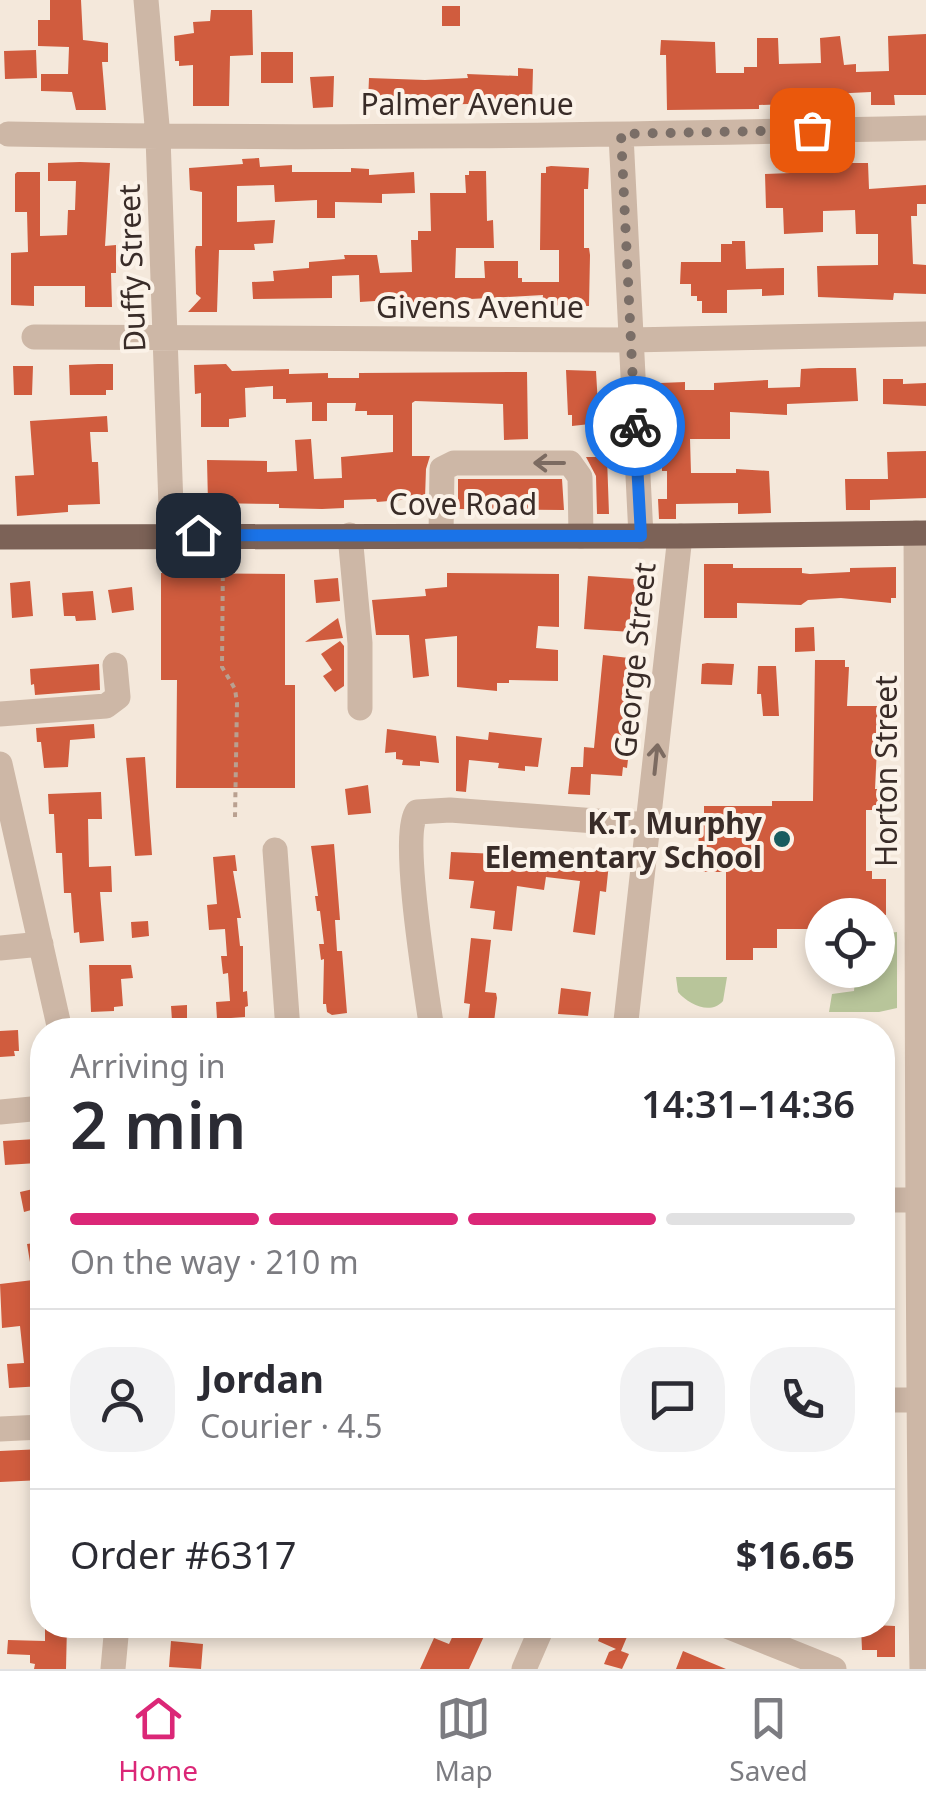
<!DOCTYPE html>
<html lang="en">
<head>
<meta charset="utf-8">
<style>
	:root { --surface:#fff; --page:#f2f2f3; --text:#2b2b33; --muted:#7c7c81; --line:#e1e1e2; --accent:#db2777 }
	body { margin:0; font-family:"Noto Sans",sans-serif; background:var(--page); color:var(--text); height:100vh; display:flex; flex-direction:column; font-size:38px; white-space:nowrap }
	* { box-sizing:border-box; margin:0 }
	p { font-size:32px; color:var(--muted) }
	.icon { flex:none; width:55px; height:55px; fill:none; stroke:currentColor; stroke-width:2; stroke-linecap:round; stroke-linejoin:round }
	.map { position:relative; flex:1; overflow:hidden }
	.panel { position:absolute; left:30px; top:1018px; width:865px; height:620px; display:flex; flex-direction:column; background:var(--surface); border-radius:40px; box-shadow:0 5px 15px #0003 }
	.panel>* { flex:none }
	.controls { position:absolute; left:805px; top:898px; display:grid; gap:20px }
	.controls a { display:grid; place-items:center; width:90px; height:90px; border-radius:50%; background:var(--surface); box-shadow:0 5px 15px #0003; font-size:50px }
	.pin { position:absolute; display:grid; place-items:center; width:85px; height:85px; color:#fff; margin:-42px; border-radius:20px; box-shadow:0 5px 15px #0006 }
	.courier { position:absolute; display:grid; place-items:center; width:100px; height:100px; margin:-50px; border:8px solid #1a73e8; border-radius:50%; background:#fff; color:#222; box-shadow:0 2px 12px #0007 }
	.head em { font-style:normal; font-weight:600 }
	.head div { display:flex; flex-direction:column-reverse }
	.head { display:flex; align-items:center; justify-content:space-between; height:170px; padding:0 40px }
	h1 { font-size:65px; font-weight:600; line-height:75px }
	.bar { display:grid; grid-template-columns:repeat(4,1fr); gap:15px 10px; align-content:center; height:120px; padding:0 40px }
	.bar i { height:12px; border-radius:8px; background:var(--line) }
	.bar .on { background:var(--accent) }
	.bar p { grid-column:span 4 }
	.line { display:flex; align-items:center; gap:25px; padding:0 40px; border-top:2px solid var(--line) }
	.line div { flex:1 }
	.round { display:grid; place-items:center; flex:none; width:105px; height:105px; border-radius:40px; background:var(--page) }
	.tab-bar { display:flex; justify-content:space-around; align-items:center; height:140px; border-top:2px solid var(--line); background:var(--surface); font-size:28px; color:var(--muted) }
	.tab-bar a { display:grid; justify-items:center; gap:5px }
	.tab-bar .on { color:var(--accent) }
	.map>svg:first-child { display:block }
	.green { fill:#b8c59a }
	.building { fill:#d05c3e }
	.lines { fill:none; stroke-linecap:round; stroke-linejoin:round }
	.path { stroke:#b9a090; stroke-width:4; stroke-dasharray:5 5; stroke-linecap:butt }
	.minor { stroke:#cdb7a6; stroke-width:25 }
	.major { stroke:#7c6257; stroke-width:25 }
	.oneway { stroke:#7c6b61 }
	.done { stroke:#7a6e67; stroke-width:10; stroke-dasharray:0 18 }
	.route { stroke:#1a73e8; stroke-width:12 }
	.poi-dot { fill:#195c5e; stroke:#fbf2e8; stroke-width:4 }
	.labels { text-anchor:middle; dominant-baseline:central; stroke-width:8; stroke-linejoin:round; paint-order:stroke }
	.street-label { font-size:30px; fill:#392c28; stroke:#fbf2e8 }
	.poi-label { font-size:30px; font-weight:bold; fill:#392c28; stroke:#fbf2e8; text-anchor:end }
</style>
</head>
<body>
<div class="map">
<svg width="926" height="1669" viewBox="0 0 926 1669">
	<rect width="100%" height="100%" fill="#f4e8db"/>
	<!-- green -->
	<path class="green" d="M897,932V1008L879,1012H829L832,994L854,991L856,970H878V934Z
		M676,977H727L723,1001C711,1015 689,1005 678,992Z"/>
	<!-- building -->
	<path class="building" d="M50,0H81L83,40L108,43V62H102L106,110H76L72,92L41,91V74H68L69,47L38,46V20H50Z
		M442,6H460V26H442Z
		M211,10H252L253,55L230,56L229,106H193V65L179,66V61H175L174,36L194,33L193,22L210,21Z
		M926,34V95H894L895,105H871V92L809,95L808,107L791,108V104L759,105V109L667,110L666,55H660L661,40L715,42L716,73H744V67H757V38H778L779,64L821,63L820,38L840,36L844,65L856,64V72L889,71L888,36Z
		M36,50L37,78L5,79L4,51Z
		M261,52H293V83H261Z
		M518,68L533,69L532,106L468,108V104L425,105V97L395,96V103L368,102L369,78L425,80L468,78L467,74L518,76Z
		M334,76L333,107L313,108L310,77Z
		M259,158L260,167L292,165V172H351V168L369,169V175L414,172L415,193L382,194V203L335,202V218H317V200L275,202L274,185L237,186V222L275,220L273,243L254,244L255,250H219L217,312H188L201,298L196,294L195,250L196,246H202V192L190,190L189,168L243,164L242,159Z
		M80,162L110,163L105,246L116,245V273H111L112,307H85V286H34V306L11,305V253L28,252L27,212H15V174L17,172H40V236L67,235L68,210H75L76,181H48V163Z
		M848,163H868L869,189L926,185V204H917V216H911L913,264L926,265V294L894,293L893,300L818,297L817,266L878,265V234H856L855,210L823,211V232L784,234L783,208H766L765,174L816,172V168L848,167Z
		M551,166L589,168L588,189H584V248H589L590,255L589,306L542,305L543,295L453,300V306L411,305V308L392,309L390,300L360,302L359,275L332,276V298L253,299L252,282L274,281L273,271L309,268V262L345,259L344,255H377L380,273L412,272L411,240H418V231H431L430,193H466L465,175H469V171H486L487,221L493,220L494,248H456L455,278H485L484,261H518V278H522V282H559V250H540L541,173H546V167Z
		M732,241H745L746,269L784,268V295L762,296V289L727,290V313H702V301H697V296H691V284H680L681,262H721V244H732Z
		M98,364H113V390H106V395H70L69,365Z
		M226,364L232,371L289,369V374L328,373V378H359V373L527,372L528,439L504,440L503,404L415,401L412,403V456H430L426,469L425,498L377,502L376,499L344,500V508L322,509L279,508V504L208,503L207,460L267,461V472L297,471L295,440L311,439L314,479L342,478L341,457L393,452V415H367V411H355L356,403H327V421H312V402L286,403V399H273V386L245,388L246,417L229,419V427H201V393L195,394L194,365Z
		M13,366H33L32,395H14Z
		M819,368H856L858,401L787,404V415L730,412V439H690L691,473H736V469L769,471L771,513L738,514V503L676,504V519H659L658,499H667V471H662V467H658V443H668V407H660V383L685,382V390H714V383L768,380V388L800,387L801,369Z
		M566,370L596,371L599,423L572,426V415H568Z
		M883,379H903V384L926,383V406L883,404Z
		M107,416L108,432H90L92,462H98L100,504L68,505V512L17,516L15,476L34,475L30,421Z
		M926,451V498L870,500V510H846L845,479H888L887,452Z
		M586,457H607L609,514H597L596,476Z
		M458,479H562L564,510L458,509Z
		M704,564H733V568H802V573L810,574L850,572V568L896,567V598H891V603L841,598L808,600L801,605L737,603V618H704Z
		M161,573L285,574V685H295V788H176L177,680H161Z
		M447,573L559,574V627L538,626L536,648L558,650V681L509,680V683H497V691L457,687V636L425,639L429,676L413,678L409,635H376L372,600L426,596L425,589L447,587Z
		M588,576L635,579L632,632L584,629Z
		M338,578L340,601L316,603L314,580Z
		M30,581L33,616L12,618L10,583Z
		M132,587L134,610L112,613L108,590Z
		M93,591L96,620L76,621L75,616H64L62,593Z
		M338,618L343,638L305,642Z
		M814,627L815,651L795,652V628Z
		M340,641L344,646V686L335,692L323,676L332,670L321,654Z
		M603,655L629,658L620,751H629L627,768L623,767L622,776L591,774L590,795L568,794L571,767H583L584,747L594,748Z
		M815,660H845V667H849L847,706H879L875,789H879V810H866V871H872V879H886V915H822V929H777V948H753V960H726V872H698L699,820H704V806H772V801H813Z
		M707,663L734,664L732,685L701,684L702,664Z
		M99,664L100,690L35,695L34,684L31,685L30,669Z
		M758,666H776L779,716H763L761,694H757Z
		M94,724L95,738L70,740L68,767L44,768L41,742H37L36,728Z
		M387,729L436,736L439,763L420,761V766L402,765L403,760L396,759V752L385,753Z
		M489,732L542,738L538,767L525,766V771L498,768L499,763L469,760L466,792L456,791V736L488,740Z
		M145,757L152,855L135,856L126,758Z
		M368,785L371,813L348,815L345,789Z
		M101,792L102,819H88L89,867L111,866L112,892H100L104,941L80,943L79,932L74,933L71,893H64L62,853H56L54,814H49L48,794Z
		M334,844L340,920H335L337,951H342L347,1013L332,1015L327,1012L326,1004H323L324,959L321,960L319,944H324L320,911H317L315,896H318L311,846Z
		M451,852L520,855L519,866L547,870L544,890L517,886L512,931L493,929L495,911L470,908L474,881L449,879Z
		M235,855L237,871H233L241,918H237L240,946H243V992L247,991L248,1006L245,1007V1017L217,1019L216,1002L230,1001L228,973L223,974L221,956H227L225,929L209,930L207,905L217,904L213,857Z
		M549,856L609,863L606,892L600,891L595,935L573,932L580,881L546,877Z
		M148,921L149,936L132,938L131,922Z
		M471,938L491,940L485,992L496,993L497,998L493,1030H467L470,1004L464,1003Z
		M89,965H131L133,978L121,979L123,1006L114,1007V1011L91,1012Z
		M561,988L591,992L588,1016L558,1014Z
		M187,1005V1019L172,1020L171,1006Z
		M18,1030L19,1051H14L15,1056L0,1057V1031Z
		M36,1139L38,1163L5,1165L3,1141Z
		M42,1187V1207L24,1212L20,1192Z
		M42,1242V1386L9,1388L7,1364L24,1363L20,1326L2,1328L0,1284L33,1280L27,1244Z
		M42,1449V1480L0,1482V1451Z
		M45,1625H67L66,1669H34L35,1664L30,1663V1655L7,1654L8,1640L45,1641Z
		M458,1625L485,1634L469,1669H420L434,1638L449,1644Z
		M604,1625H632L621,1651L629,1654L622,1669L604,1664L609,1652L616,1649L598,1641Z
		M873,1625L895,1626V1657H877V1650H862L861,1627Z
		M171,1641L203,1644L201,1669L169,1667Z
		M683,1651L726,1669H676Z"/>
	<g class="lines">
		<!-- path -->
		<path class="path" d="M223,556L222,667L235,689L237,703L235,817"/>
		<!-- minor -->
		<path class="minor" d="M146,0L158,137L172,535
			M8,134C314,140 620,135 926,128
			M621,135L641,536
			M34,337L630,340L926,334
			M916,533C918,911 916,1290 922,1669
			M350,535L360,643V708
			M441,535L442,469L454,463H570L580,477L581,536
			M0,714L106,706L118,697L115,665
			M0,764L60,1030
			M275,850L288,1030
			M0,948L41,944
			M432,1030C427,994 400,835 417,812L450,810L649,825
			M625,1030L680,536
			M0,1112L42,1108
			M882,1200H920
			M882,1400H918
			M0,1429L42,1427
			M724,1625L834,1669
			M113,1669L117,1625
			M524,1669L543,1625"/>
		<!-- major -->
		<path class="major" d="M0,537L680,536L926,533"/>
	</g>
	<!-- one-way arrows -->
	<defs><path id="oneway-shaft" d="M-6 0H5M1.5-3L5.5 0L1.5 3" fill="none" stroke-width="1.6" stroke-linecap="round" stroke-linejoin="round" transform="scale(2.5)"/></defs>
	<g class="oneway">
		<use href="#oneway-shaft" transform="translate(549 463) rotate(-180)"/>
		<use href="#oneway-shaft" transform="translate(656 759) rotate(-84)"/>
	</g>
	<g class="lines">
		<!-- done -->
		<path class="done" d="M635,426L621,134L812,130"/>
		<!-- route -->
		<path class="route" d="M198,535L641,536L635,426"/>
	</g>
	<!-- markers -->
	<circle class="poi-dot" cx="782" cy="839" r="10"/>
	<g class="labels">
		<!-- street labels -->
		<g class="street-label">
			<text x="467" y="103">Palmer Avenue</text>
			<text transform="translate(131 268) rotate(-92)">Duffy Street</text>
			<text x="480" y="306">Givens Avenue</text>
			<text x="463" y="503">Cove Road</text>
			<text transform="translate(634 660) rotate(-84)">George Street</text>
			<text transform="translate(885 771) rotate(-90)">Horton Street</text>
		</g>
		<!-- poi labels -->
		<g class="poi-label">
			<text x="762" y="822">K.T. Murphy<tspan x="762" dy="34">Elementary School</tspan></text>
		</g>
	</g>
</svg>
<div class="controls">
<a><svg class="icon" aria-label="locate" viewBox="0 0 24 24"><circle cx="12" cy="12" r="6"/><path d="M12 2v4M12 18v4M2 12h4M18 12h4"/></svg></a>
</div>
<div class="pin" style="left:812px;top:130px;background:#ea580c"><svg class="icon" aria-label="bag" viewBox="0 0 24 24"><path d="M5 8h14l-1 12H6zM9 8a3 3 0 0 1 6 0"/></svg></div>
<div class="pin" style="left:198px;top:535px;background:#1f2937"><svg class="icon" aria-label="home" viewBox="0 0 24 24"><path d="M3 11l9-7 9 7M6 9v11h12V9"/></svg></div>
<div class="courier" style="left:635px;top:426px"><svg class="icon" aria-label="bike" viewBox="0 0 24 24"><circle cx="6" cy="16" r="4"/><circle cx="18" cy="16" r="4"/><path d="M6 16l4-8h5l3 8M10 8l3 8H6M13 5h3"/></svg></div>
<section class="panel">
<div class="head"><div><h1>2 min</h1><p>Arriving in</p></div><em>14:31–14:36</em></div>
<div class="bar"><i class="on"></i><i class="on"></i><i class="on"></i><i></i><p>On the way · 210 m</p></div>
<div class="line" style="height:180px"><a class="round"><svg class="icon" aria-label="person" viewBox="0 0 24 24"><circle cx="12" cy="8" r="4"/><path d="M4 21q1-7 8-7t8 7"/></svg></a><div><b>Jordan</b><p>Courier · 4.5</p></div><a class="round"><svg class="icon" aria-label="chat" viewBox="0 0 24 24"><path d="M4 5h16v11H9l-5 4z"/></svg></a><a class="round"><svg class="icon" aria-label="phone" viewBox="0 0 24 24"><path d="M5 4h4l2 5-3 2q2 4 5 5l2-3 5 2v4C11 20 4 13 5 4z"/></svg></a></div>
<div class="line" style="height:130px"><div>Order #6317</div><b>$16.65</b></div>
</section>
</div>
<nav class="tab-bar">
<a class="on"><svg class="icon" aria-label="home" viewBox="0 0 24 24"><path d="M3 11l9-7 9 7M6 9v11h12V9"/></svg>Home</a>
<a><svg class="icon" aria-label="map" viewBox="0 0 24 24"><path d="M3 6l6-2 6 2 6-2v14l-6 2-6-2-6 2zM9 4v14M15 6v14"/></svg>Map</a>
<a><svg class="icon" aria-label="saved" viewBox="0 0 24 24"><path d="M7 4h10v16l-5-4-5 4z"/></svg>Saved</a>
</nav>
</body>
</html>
